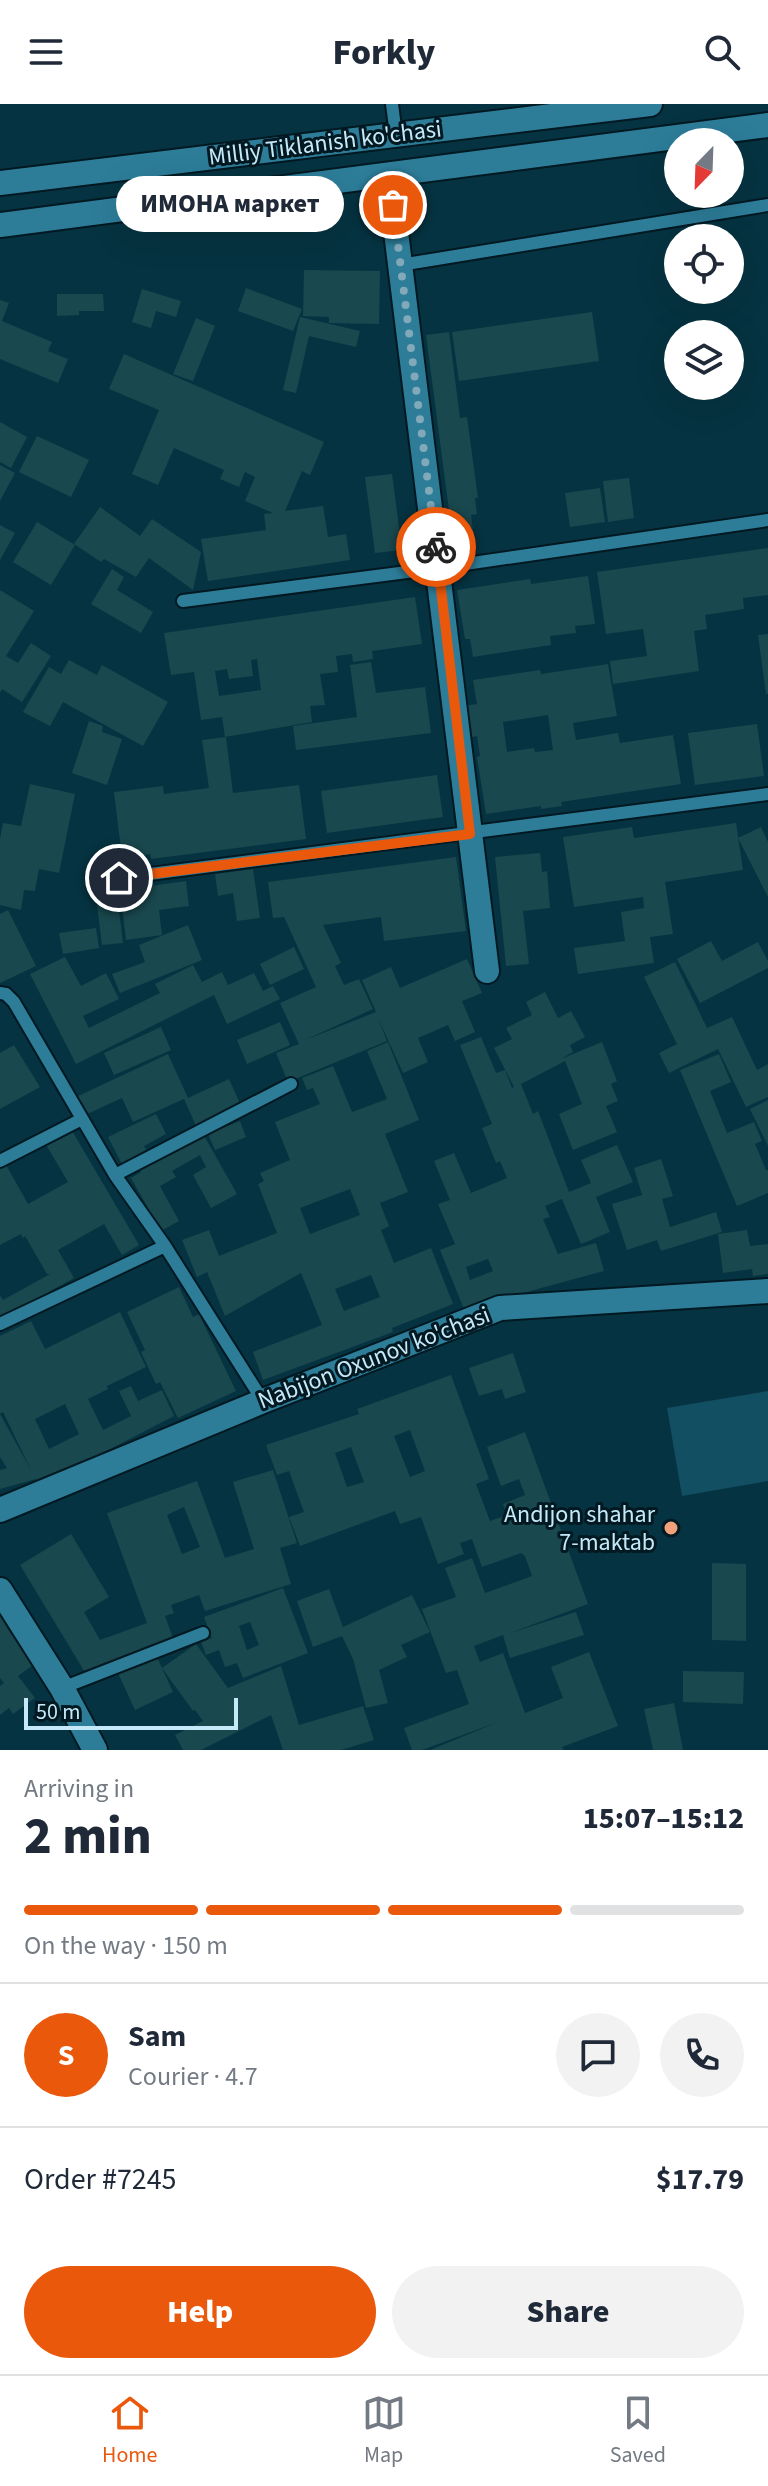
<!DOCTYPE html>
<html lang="en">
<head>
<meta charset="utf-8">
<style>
	:root { --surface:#fff; --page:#f2f2f3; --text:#1f2937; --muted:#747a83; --line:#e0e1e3; --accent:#ea580c }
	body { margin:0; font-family:"Source Sans 3",sans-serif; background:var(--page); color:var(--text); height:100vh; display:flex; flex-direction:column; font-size:30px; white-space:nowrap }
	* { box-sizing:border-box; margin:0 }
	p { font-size:26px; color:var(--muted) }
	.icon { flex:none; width:44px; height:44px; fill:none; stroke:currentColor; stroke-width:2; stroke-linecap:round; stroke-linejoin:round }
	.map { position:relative; height:1646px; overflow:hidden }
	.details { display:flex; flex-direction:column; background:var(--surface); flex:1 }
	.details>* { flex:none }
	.needle { width:52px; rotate:203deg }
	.tools { position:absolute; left:664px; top:24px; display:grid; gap:16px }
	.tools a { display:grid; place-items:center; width:80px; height:80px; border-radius:50%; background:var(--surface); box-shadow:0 8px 32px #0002; font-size:40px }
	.scale { position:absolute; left:24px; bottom:20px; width:214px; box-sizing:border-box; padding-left:8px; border:4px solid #c5e9f9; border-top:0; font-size:22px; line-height:28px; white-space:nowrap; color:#c5e9f9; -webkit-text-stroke:6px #021922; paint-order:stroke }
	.pin { position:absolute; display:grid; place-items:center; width:68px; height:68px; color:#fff; margin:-34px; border:4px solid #fff; border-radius:50%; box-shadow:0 2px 8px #0007 }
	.courier { position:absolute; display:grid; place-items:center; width:80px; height:80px; margin:-40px; border:6px solid #ea580c; border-radius:50%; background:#fff; color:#222; box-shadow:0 2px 10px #0007 }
	.bubble { position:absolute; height:56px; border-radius:28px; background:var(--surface); box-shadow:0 8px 32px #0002; font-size:26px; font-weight:800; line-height:56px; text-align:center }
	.summary em { font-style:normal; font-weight:800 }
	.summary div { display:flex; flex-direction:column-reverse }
	.summary { display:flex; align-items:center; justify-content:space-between; height:136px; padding:0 24px }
	h1 { font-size:52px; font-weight:800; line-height:60px }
	.bar { display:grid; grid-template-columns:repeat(4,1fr); gap:12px 8px; align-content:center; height:96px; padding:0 24px }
	.bar i { height:10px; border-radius:6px; background:var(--line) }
	.bar .current { background:var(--accent) }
	.bar p { grid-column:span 4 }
	.line { display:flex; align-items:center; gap:20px; padding:0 24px; border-top:2px solid var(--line) }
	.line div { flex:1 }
	.round { display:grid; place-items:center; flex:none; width:84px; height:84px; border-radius:42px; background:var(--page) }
	.button { display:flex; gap:16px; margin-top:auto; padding:16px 24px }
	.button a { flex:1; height:92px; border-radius:48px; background:var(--accent); color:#fff; font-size:32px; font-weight:800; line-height:92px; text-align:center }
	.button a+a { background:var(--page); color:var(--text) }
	header { display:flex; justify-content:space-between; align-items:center; height:104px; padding:0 24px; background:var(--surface); font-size:36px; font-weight:800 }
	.dock { display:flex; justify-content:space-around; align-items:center; height:112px; border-top:2px solid var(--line); background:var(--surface); font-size:22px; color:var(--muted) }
	.dock a { display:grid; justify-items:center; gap:4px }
	.dock .current { color:var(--accent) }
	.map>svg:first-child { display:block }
	.green { fill:#124f63 }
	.building { fill:#19484e; fill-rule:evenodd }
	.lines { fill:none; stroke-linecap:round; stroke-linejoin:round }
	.lane-casing { stroke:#021922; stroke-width:16 }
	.street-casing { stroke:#021922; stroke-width:28 }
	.secondary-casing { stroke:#021922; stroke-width:28 }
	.lane { stroke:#2d7d99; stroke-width:12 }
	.street { stroke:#2d7d99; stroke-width:24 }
	.secondary { stroke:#2d7d99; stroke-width:24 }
	.done { stroke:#82a9b9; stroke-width:8; stroke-dasharray:0 14.4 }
	.route { stroke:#ea580c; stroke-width:10 }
	.poi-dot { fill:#f1a17c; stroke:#021922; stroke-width:3 }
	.labels { text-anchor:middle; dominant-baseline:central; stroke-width:6; stroke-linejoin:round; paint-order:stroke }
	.street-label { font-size:24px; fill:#c5e9f9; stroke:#021922 }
	.poi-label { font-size:24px; fill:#c5e9f9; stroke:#021922; text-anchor:end }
</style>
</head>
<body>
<header><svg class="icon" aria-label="menu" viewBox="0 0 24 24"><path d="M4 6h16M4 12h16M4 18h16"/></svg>Forkly<svg class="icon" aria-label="search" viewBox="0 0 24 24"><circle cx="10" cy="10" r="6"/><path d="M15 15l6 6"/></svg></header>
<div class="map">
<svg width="768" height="1646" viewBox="0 0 768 1646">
	<rect width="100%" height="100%" fill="#063341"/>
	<!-- green -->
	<path class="green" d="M768,1287V1377L682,1392L667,1304Z"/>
	<!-- building -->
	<path class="building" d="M304,166L380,167L379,220L329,219V213L303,212Z
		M246,184L302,205L293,227L238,207Z
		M142,185L181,197L176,213L156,207L151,224L132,218Z
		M57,190H103L104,207H79V211L57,212Z
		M0,196L9,199L2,217L52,238L48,247L68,255L58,279L0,255Z
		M592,208L599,257L459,277L452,228Z
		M300,213L360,227L356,243L309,232L296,289L283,286Z
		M196,214L215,222L193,277L173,270Z
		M449,228L460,314L467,313L478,394H475L477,410L471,411L474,434L453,437L426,231Z
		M124,250L324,338L310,371L302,367L285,407L323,402L328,433L346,430L350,456L208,477L201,435L266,426L264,410L273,409L245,397L255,373L245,368L239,383L220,375L224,366L174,344L158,381L132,370L159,306L109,285Z
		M0,318L27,333L11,364L0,358Z
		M37,332L89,356L71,393L19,368Z
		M0,361L15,369L0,397Z
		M392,370L402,446L375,449L365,373Z
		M629,374L634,414L608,418L603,377Z
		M600,384L605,418L570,423L565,389Z
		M100,403L140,432L152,415L201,448L193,486L149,454L136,473L104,455L101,458L74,440Z
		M37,418L75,441L51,481L13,458Z
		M0,421L15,429L0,456Z
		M768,444V491L743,494L744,505L705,511L707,525L694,527L699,567L613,580L610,557L647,552L643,525L606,530L597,468Z
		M112,465L124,473L117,486L153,508L141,529L91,500Z
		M588,472L595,520L575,522L576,529L550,532L551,541L473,553L470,535H465L457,486L530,475L531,480Z
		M0,486L34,507L6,552L18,559L31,539L51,552L22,598L2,585L0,589Z
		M415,493L422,540L372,547L373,555L353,558L352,550L336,552L338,568L320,570L325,601L310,602L312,618L225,633L222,613L201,616L194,568L171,571L164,529ZM257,555L261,586L219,592L215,567L227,565L229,575L253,572L251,556Z
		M768,530V590H766L758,531Z
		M69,556L97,571L102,561L168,598L143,642L63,598L50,622L23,608L49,563L61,570Z
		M371,558L376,589L425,583L431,629L296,646L293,622L357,613L350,561Z
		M608,560L617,612L573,619L576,636L618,629L620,639L673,631L681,680L561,698L562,702L541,705V702L486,710L477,653L480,652L477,632L469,634L464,602L477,600L473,576L540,566L541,570ZM548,611L553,646L535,648L534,644L507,648L503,618Z
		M89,617L103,622L102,628L122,635L107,681L72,669Z
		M757,620L764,672L695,681L688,629Z
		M226,633L233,689L299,681L306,735L151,755L150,750L122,754L114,688L163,682L164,690L209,684L202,636Z
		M437,671L443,713L327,729L321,687Z
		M30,680L75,690L59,769L39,765L35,787L24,786L21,806L0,801V735L3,719L21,722Z
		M736,719L743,766L665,778L673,830L650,833L654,859L578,870L574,844L625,837L621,808L644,804L643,793L574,803L563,733L632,723L634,734Z
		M761,723L768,738V793L738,734Z
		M540,749L542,768L547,767L550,804L523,807L529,860L506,862L495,753Z
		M456,753L466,827L384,837L381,813L323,821L341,859L335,862L344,881L359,875L373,905L305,936L376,908L362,876L391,863L400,884L467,855L482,889L462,897L475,928L455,937L448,921L418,934L428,958L403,969L378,914L387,937L288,978L276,949L299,940L280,899L316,883L284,813L273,814L268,778Z
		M253,765L260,814L237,817L233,789L218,792L215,770Z
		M115,774L123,839L102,841L94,777Z
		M186,777L189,802L159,806L162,831L126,836L120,786Z
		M8,806L36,862L0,879V810Z
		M188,821L202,856L120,889L112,870L145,858L139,841Z
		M96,824L99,844L63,850L59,829Z
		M711,837L722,857L758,838L768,857V864L700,899L677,855Z
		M294,843L304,865L270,881L260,860Z
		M65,853L81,882L106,869L119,895L83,912L89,924L160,889L155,880L193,861L202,878L222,868L228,881L254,869L263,887L273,882L280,895L227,920L214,891L76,960L30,870Z
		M675,858L707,924L732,913L757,966L768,960V993L746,1003L718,945L669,969L659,949L677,940L644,873Z
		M545,888L558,914L571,907L585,933L570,941L573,948L561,955L602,938L617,977L611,980L618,997L606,1002L617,1028L573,1046L559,1010L582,1000L565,957L521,980L533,1010L538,1007L569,1088L591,1079L581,1056L617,1041L633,1078L596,1093L610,1128L581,1140L562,1095L545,1102L550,1113L543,1115L558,1150L596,1139L604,1167L464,1205L440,1146L455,1140L438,1100L450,1096L434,1057L454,1049L471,1089L507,1074L500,1057L496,1059L482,1024L492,1020L460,941L481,933L496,969L505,966L512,984L514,983L494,944L512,935L506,924L532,911L526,898ZM488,1155L493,1167L470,1176L466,1163Z
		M280,918L290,941L247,960L237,936Z
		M161,923L171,946L114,971L104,949Z
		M388,938L419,1016L385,1030L408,1088L380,1099L389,1122L381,1126L394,1159L431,1144L453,1200L392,1224L393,1228L263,1276L253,1248L322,1221L301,1169L225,1212L207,1168L197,1173L182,1136L209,1126L219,1152L277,1129L258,1080L264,1077L260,1069L290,1056L275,1018L320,1000L313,984L307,986L302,974L333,962L352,1008L387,995L367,947ZM350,1085L360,1111L310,1130L300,1104ZM371,1171L380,1193L344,1207L335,1185Z
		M14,941L40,983L0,1005V949Z
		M168,950L188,994L229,975L242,1004L197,1024L184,995L133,1018L122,994L85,1011L76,993Z
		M719,950L731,978L710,987L727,1029L754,1018L762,1037L755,1040L766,1066H768V1089L737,1102L680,966Z
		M768,996V1042L750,1005Z
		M156,1010L166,1030L144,1042L149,1051L124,1064L108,1033Z
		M240,1017L246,1033L215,1046L208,1030Z
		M71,1025L139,1141L122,1151L104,1120L58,1146L74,1174L0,1215V1191L3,1196L50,1170H47L25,1132L23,1134L21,1130L0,1141V1063L5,1059L28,1100L68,1078L45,1039Z
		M202,1028L237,1090L211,1104L193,1071L206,1063L200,1051L172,1067L176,1073L160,1082L179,1117L161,1127L131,1074L141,1068L139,1063Z
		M661,1055L673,1092L662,1095L670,1123L716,1108L722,1128L661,1147L657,1136L627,1146L612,1100L642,1091L634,1064Z
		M747,1126L750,1142L768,1140V1170L753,1172L752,1165L723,1169L718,1130Z
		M179,1183L193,1213L199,1210L236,1287L178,1314L160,1278L156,1280L141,1248L145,1246L127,1208Z
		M120,1208L146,1263L107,1282L108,1285L88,1295L103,1326L131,1312L119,1287L131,1282L138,1297L162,1286L174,1312L39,1382L36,1375L0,1385V1366L7,1364L0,1353V1310L31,1366L3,1308L0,1310V1232L31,1217L45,1245ZM65,1300L79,1330L49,1345L35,1315Z
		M513,1249L526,1288L505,1295L502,1285L479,1292L469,1264Z
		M451,1271L489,1375L476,1380L490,1417L507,1411L503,1400L525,1391L519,1375L501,1382L487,1343L525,1328L588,1500L510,1529L576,1508L584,1531L510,1554L503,1531L474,1542L480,1558L503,1549L525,1609L563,1594L551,1563L589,1548L618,1622L562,1643L564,1646H430L498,1618L422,1646H412L404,1624L469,1600L457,1566L446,1569L422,1505L456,1493L445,1464L472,1454L485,1489L532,1472L525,1452L521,1449L482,1463L472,1435L460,1439L464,1450L438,1460L421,1413L400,1420L395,1407L300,1442L289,1413L304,1408L289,1367L277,1371L266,1341L359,1310L357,1305ZM410,1326L425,1367L410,1373L394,1332ZM351,1343L364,1378L347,1383L335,1349Z
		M273,1366L297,1439L280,1444L291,1480L205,1507L199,1491L171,1501L174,1509L165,1512L174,1537L86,1570L20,1461L71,1430L109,1493L84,1508L100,1536L147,1519L107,1409L197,1377L225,1454L254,1445L233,1378ZM184,1403L200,1443L182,1450L167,1411Z
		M712,1459L746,1460V1537L712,1536Z
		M283,1484L308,1549L243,1574L237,1559L225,1563L219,1546L206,1551L201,1538L212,1534L204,1513ZM250,1518L259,1541L247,1546L239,1522Z
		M329,1485L343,1523L412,1491L430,1528L401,1541L407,1553L379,1566L388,1599L366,1604L353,1555L342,1532L313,1543L297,1497Z
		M0,1506L10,1521L7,1524L33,1561L18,1572L35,1594L13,1610L9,1604L0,1611V1582L4,1579L0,1574Z
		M196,1540L228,1584L281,1562L299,1621L363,1602L374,1636L341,1646H283L271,1611L201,1646H183L175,1631L203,1617L195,1606L193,1607L162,1564Z
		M156,1551L173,1588L135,1606L118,1569Z
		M683,1567L744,1568L743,1600L683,1598Z
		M674,1599L683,1646H653L644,1605Z"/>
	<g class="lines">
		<!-- lane casing -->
		<g class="lane-casing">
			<path id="lane" d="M392,0L396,31
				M400,161L768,101
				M183,497L438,464L768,416
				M119,774L768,690
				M0,889L6,890L14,898L115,1071L165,1142L263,1297
				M0,1057L82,1015
				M115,1071L291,980
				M0,1220L165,1142
				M62,1584L203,1529"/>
		</g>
		<!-- street casing -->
		<g class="street-casing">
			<path id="street" d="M389,71L487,867
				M0,1406L263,1297L500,1204L768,1187"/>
		</g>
		<!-- secondary casing -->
		<g class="secondary-casing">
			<path id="secondary" d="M0,79L650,0
				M0,121L768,21
				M0,1486L62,1584L95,1646"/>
		</g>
		<!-- lane -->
		<use href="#lane" class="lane"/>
		<!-- street -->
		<use href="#street" class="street"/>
		<!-- secondary -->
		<use href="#secondary" class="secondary"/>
	</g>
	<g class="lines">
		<!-- done -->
		<path class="done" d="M393,101L436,443"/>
		<!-- route -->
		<path class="route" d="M119,774L470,730L436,443"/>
	</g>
	<!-- markers -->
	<circle class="poi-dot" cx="671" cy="1424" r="8"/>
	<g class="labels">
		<!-- street labels -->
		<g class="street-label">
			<text transform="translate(325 39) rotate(-7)">Milliy Tiklanish ko'chasi</text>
			<text transform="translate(374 1254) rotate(-21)">Nabijon Oxunov ko'chasi</text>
		</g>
		<!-- poi labels -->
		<g class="poi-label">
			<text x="655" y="1410">Andijon shahar<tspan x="655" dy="28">7-maktab</tspan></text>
		</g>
	</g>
</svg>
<div class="tools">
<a><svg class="needle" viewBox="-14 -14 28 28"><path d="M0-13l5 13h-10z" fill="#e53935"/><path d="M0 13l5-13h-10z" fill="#747a83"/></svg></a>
<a><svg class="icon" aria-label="locate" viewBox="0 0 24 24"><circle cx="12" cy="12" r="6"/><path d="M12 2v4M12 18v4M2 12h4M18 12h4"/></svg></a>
<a><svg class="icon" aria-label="layers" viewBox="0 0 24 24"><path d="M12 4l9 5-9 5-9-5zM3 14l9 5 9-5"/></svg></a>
</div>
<div class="scale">50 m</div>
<div class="pin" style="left:393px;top:101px;background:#ea580c"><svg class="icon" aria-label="bag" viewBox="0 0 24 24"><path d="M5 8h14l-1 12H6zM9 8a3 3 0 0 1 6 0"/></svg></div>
<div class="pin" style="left:119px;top:774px;background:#1f2937"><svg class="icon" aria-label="home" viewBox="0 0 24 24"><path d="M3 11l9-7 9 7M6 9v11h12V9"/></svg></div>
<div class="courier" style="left:436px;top:443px"><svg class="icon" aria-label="bike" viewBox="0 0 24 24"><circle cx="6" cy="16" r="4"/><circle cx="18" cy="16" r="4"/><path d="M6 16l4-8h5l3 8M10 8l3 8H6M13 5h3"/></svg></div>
<div class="bubble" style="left:116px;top:72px;width:228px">ИМОНА маркет</div>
</div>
<section class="details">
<div class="summary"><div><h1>2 min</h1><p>Arriving in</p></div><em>15:07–15:12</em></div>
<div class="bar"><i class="current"></i><i class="current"></i><i class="current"></i><i></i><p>On the way · 150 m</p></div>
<div class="line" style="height:144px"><b class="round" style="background:var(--accent);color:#fff">S</b><div><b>Sam</b><p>Courier · 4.7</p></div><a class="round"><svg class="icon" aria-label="chat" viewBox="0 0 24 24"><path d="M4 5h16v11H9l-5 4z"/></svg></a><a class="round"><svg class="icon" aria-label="phone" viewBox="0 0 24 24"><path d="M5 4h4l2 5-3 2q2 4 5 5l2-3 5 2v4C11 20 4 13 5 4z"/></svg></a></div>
<div class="line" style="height:104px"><div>Order #7245</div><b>$17.79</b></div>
<div class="button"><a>Help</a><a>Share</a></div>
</section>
<nav class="dock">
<a class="current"><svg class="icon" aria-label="home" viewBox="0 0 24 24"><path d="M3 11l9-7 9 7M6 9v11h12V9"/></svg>Home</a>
<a><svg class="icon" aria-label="map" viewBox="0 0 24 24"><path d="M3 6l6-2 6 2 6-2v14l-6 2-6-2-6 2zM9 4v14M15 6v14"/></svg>Map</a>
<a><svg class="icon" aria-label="saved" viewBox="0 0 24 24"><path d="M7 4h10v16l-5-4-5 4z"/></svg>Saved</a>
</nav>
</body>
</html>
